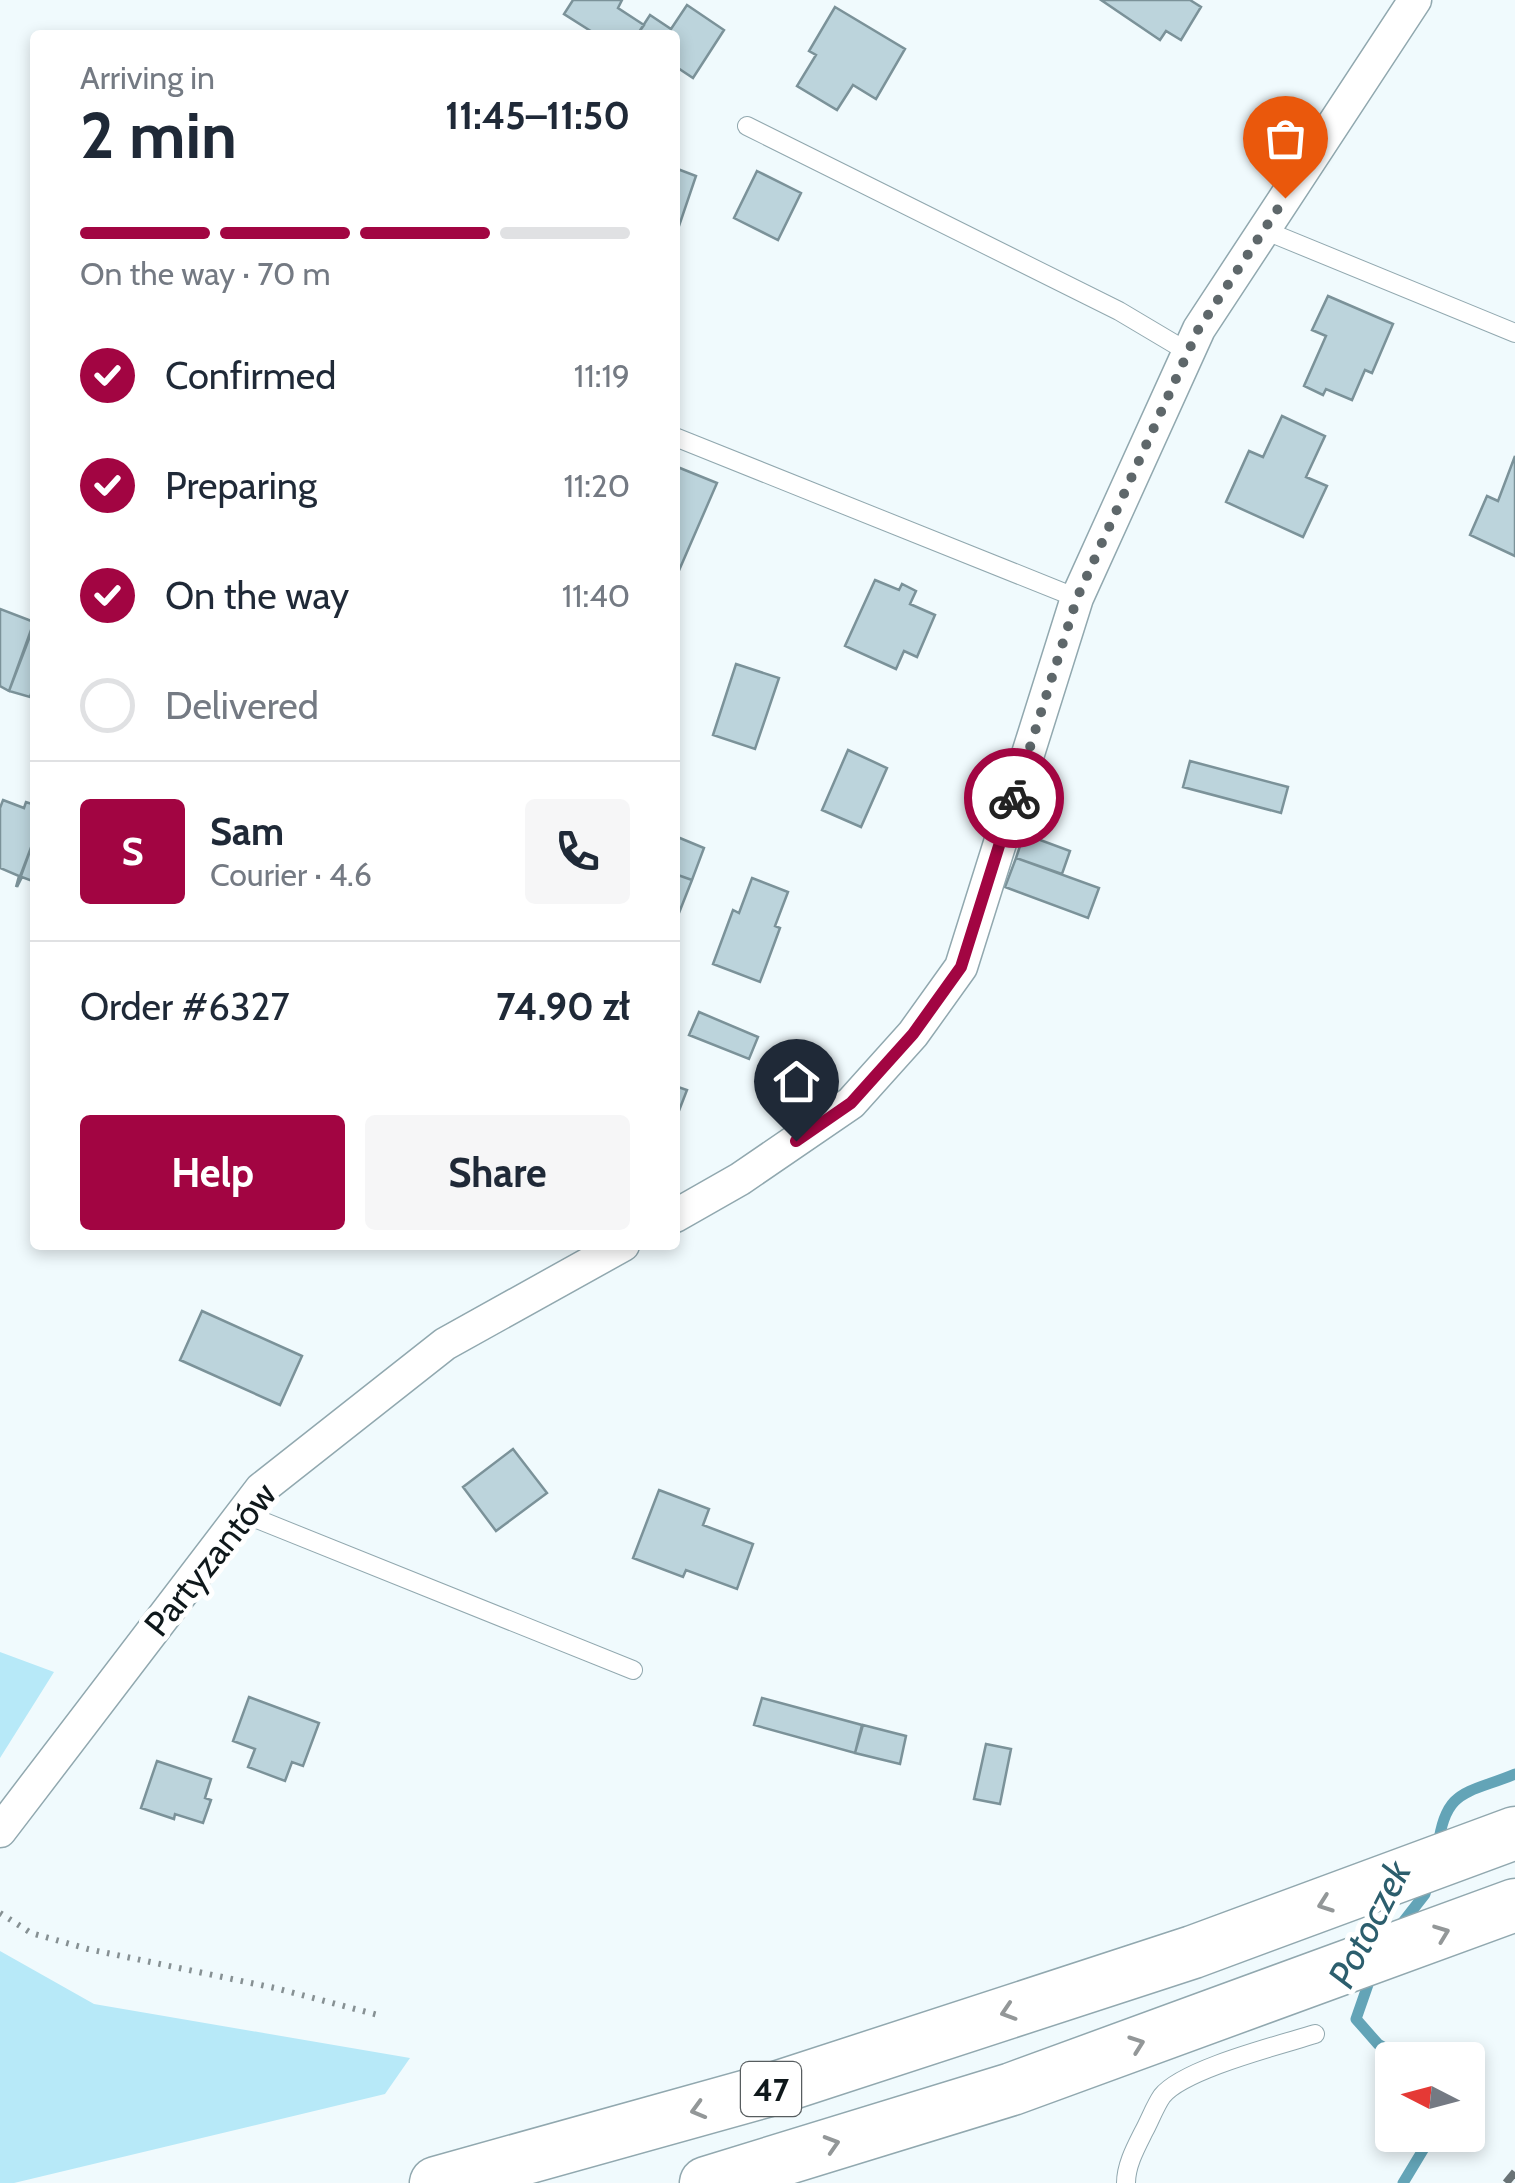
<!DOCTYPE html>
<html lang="en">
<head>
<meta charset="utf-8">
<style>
	:root { --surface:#fff; --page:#f6f6f7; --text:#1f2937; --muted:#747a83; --line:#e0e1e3; --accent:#a20542 }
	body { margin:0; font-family:Cabin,sans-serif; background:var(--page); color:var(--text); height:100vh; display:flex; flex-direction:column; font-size:38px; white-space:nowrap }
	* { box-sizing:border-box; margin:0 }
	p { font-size:32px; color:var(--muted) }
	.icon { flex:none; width:55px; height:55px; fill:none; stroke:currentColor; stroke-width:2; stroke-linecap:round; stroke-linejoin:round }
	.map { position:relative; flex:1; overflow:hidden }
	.side { position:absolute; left:30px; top:30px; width:650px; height:1220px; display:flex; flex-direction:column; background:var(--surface); border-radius:10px; box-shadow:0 5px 15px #0003 }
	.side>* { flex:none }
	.needle { width:65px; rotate:276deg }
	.tools { position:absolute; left:1375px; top:2042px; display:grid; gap:20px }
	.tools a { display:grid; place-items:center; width:110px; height:110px; border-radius:10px; background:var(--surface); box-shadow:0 5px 15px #0003; font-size:50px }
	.pin { position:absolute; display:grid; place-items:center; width:85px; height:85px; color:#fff; margin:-102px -42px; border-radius:50% 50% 50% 0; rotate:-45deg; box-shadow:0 0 10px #0007 }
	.pin .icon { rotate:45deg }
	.courier { position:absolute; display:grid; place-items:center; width:100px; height:100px; margin:-50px; border:8px solid #a20542; border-radius:50%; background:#fff; color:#222; box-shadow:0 2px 12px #0007 }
	.head em { font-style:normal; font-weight:700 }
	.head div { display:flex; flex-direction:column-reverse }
	.head { display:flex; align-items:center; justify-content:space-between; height:170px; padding:0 50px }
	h1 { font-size:65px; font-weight:700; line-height:75px }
	.bar { display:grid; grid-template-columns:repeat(4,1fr); gap:15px 10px; align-content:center; height:120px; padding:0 50px }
	.bar i { height:12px; border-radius:8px; background:var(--line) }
	.bar .active { background:var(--accent) }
	.bar p { grid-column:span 4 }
	.line { display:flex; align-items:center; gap:25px; padding:0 50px; border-top:2px solid var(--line) }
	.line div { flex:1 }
	.round { display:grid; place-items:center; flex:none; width:105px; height:105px; border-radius:10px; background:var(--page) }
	ol { padding:0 50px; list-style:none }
	li { display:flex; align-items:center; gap:30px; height:110px }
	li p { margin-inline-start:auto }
	li .icon { padding:10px; border-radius:50%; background:var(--accent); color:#fff; stroke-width:4 }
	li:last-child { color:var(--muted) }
	li i { width:55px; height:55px; border:5px solid var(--line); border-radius:50% }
	.button { display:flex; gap:20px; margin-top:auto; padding:20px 50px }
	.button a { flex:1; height:115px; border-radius:10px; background:var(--accent); color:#fff; font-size:40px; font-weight:700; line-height:115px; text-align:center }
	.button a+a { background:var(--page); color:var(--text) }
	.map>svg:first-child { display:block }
	.green { fill:#b7e9f8 }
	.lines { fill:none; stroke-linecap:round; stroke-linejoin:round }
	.stream { stroke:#63a4b7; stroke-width:11 }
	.building { fill:#bcd4dc; stroke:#7b9299; stroke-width:2.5 }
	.service-casing { stroke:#91a8af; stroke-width:20 }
	.minor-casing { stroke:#91a8af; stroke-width:35 }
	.primary-casing { stroke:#91a8af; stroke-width:55 }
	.path { stroke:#869093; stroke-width:6; stroke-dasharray:2.5 8; stroke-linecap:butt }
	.service { stroke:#fff; stroke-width:18 }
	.minor { stroke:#fff; stroke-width:32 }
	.primary { stroke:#fff; stroke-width:52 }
	.rail { stroke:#697376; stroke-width:8; stroke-dasharray:18 18; stroke-linecap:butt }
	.oneway { stroke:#939798 }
	.done { stroke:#5e676a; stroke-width:10; stroke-dasharray:0 18 }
	.route { stroke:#a20542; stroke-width:12 }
	.labels { text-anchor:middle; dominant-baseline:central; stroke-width:10; stroke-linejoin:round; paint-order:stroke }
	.shield { fill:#fff; stroke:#575d5f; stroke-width:2.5 }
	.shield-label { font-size:32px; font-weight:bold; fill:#0f181b }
	.street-label { font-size:35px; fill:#0f181b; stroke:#fff }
	.water-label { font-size:38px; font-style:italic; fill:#2c5e6d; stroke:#fff }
</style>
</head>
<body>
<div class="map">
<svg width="1515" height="2183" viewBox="0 0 1515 2183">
	<rect width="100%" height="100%" fill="#f0fafd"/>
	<!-- green -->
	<path class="green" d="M0,1652L54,1672L0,1758Z
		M0,1951L94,2004L410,2058L385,2094L14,2183H0Z"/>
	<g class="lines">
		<!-- stream -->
		<path class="stream" d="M1438,1847C1445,1788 1467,1794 1515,1774
			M1400,1926L1425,1894L1428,1884
			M1371,1976L1356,2019L1378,2044L1406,2060
			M1403,2183L1432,2135"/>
	</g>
	<!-- building -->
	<path class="building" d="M573,0H622L618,8L644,25L637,35H597L564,14Z
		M1101,0H1190L1201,7L1181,40L1166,31L1160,40Z
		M687,5L724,30L693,78L675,66V35H637L650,15L671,29Z
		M835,7L905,49L876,99L853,85L837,110L797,86L816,55L809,51Z
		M675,168L696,176L678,229L675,228Z
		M757,171L801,193L778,240L734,218Z
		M1328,296L1393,324L1372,373L1365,370L1352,400L1326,389L1323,395L1304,386L1326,336L1312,330Z
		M1282,416L1325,436L1306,477L1327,486L1303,537L1226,502L1249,451L1263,457Z
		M1515,456V556L1470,535L1487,496L1498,501Z
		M675,466L717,483L677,575L675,574Z
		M875,580L899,590L902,584L916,591L910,604L935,615L917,657L904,651L896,669L845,646Z
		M0,609L34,622L35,619L9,691L0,686Z
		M35,623V692L32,691L30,697L9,691Z
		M736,664L779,678L755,749L713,735Z
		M848,750L887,768L861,827L822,810Z
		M1190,761L1288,787L1281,813L1183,787Z
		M3,800L24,808L26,802L35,805V837L16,887L19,876L0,868V808Z
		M1024,834L1070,851L1062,874L1016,858Z
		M675,836L704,848L692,880L675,874Z
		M35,837V882L22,877L17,887Z
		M1016,858L1099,888L1088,918L1005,887Z
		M675,874L692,880L675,923Z
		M752,878L788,892L775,926L780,928L760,982L713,964L733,910L739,913Z
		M699,1012L758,1037L749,1059L689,1035Z
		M675,1086L687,1090L675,1121Z
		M202,1311L302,1356L280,1405L180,1360Z
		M513,1449L547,1493L496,1531L463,1487Z
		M659,1490L709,1509L703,1525L753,1544L737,1589L686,1570L683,1577L633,1558Z
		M249,1697L319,1723L303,1766L292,1762L285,1781L248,1767L255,1749L233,1741Z
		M762,1698L862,1725L855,1753L754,1725Z
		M863,1725L906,1736L900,1764L855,1753Z
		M986,1744L1011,1749L1000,1804L974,1799Z
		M157,1761L211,1779L205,1798L211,1800L203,1823L175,1814L174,1819L141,1808Z"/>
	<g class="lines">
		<!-- service casing -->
		<g class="service-casing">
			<path id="service" d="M747,126L1119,311L1188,352
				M1264,230L1515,333
				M675,437L1077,598
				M242,1513L633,1670
				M1126,2183C1126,2165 1136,2147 1144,2131C1150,2120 1155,2106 1162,2096C1183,2069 1280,2045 1315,2034"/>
		</g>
		<!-- minor casing -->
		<g class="minor-casing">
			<path id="minor" d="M675,1216L740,1179L851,1103L913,1034L961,967L1077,598L1199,329L1415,0
				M0,1831L261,1489L445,1344L623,1245"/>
		</g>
		<!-- primary casing -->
		<g class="primary-casing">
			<path id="primary" d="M436,2183L773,2089L1193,1952L1515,1833
				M706,2183L1012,2089L1515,1905"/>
		</g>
		<!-- path -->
		<path class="path" d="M0,1913L31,1933L88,1949L275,1988L382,2016"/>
		<!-- service -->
		<use href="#service" class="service"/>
		<!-- minor -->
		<use href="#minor" class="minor"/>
		<!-- primary -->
		<use href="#primary" class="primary"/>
		<!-- rail -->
		<path class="rail" d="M1506,2183L1515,2172"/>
	</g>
	<!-- one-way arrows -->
	<defs><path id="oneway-chevron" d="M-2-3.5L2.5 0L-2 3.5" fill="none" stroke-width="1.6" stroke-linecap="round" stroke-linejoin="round" transform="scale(2.5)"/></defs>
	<g class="oneway">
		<use href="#oneway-chevron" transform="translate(1325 1904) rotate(160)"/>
		<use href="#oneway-chevron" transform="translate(1442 1933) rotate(-21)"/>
		<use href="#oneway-chevron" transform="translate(1008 2012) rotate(162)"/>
		<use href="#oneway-chevron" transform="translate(1137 2044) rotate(-20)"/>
		<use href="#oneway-chevron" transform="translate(698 2110) rotate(164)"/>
		<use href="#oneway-chevron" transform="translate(832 2144) rotate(-17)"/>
	</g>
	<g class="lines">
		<!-- done -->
		<path class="done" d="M1014,798L1077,598L1198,330L1285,198"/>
		<!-- route -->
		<path class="route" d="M796,1141L851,1103L913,1034L961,967L1014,798"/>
	</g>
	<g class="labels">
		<!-- shield labels -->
		<rect class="shield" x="741" y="2062" width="60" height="54" rx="8"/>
		<g class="shield-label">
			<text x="771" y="2089">47</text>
		</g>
		<!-- street labels -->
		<g class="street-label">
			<text transform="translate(210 1559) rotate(-51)">Partyzantów</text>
		</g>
		<!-- water labels -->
		<g class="water-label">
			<text transform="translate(1369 1924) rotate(-63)">Potoczek</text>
		</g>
	</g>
</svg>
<div class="tools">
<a><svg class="needle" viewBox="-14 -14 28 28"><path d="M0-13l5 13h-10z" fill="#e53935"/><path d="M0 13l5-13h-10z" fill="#747a83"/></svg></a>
</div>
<div class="pin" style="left:1285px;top:198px;background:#ea580c"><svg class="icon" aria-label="bag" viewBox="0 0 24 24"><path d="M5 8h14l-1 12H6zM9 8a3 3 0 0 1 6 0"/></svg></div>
<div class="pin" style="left:796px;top:1141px;background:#1f2937"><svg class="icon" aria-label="home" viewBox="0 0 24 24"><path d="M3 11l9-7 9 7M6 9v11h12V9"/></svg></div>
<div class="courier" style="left:1014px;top:798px"><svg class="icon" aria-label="bike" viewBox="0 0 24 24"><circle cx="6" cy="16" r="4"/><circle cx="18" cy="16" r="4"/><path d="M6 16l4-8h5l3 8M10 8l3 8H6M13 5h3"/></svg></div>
<section class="side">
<div class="head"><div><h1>2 min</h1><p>Arriving in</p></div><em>11:45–11:50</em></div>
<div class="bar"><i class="active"></i><i class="active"></i><i class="active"></i><i></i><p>On the way · 70 m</p></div>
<ol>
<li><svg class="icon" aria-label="check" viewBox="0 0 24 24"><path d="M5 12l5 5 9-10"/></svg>Confirmed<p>11:19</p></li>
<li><svg class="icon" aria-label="check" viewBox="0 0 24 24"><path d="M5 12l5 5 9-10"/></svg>Preparing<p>11:20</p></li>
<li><svg class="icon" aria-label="check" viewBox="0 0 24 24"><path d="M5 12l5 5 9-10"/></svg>On the way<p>11:40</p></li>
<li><i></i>Delivered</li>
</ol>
<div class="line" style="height:180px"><b class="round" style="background:var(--accent);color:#fff">S</b><div><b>Sam</b><p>Courier · 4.6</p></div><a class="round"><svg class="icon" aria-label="phone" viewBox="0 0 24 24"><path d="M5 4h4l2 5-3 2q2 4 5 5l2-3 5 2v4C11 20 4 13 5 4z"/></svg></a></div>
<div class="line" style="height:130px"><div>Order #6327</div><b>74.90 zł</b></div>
<div class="button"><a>Help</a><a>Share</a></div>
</section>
</div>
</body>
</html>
